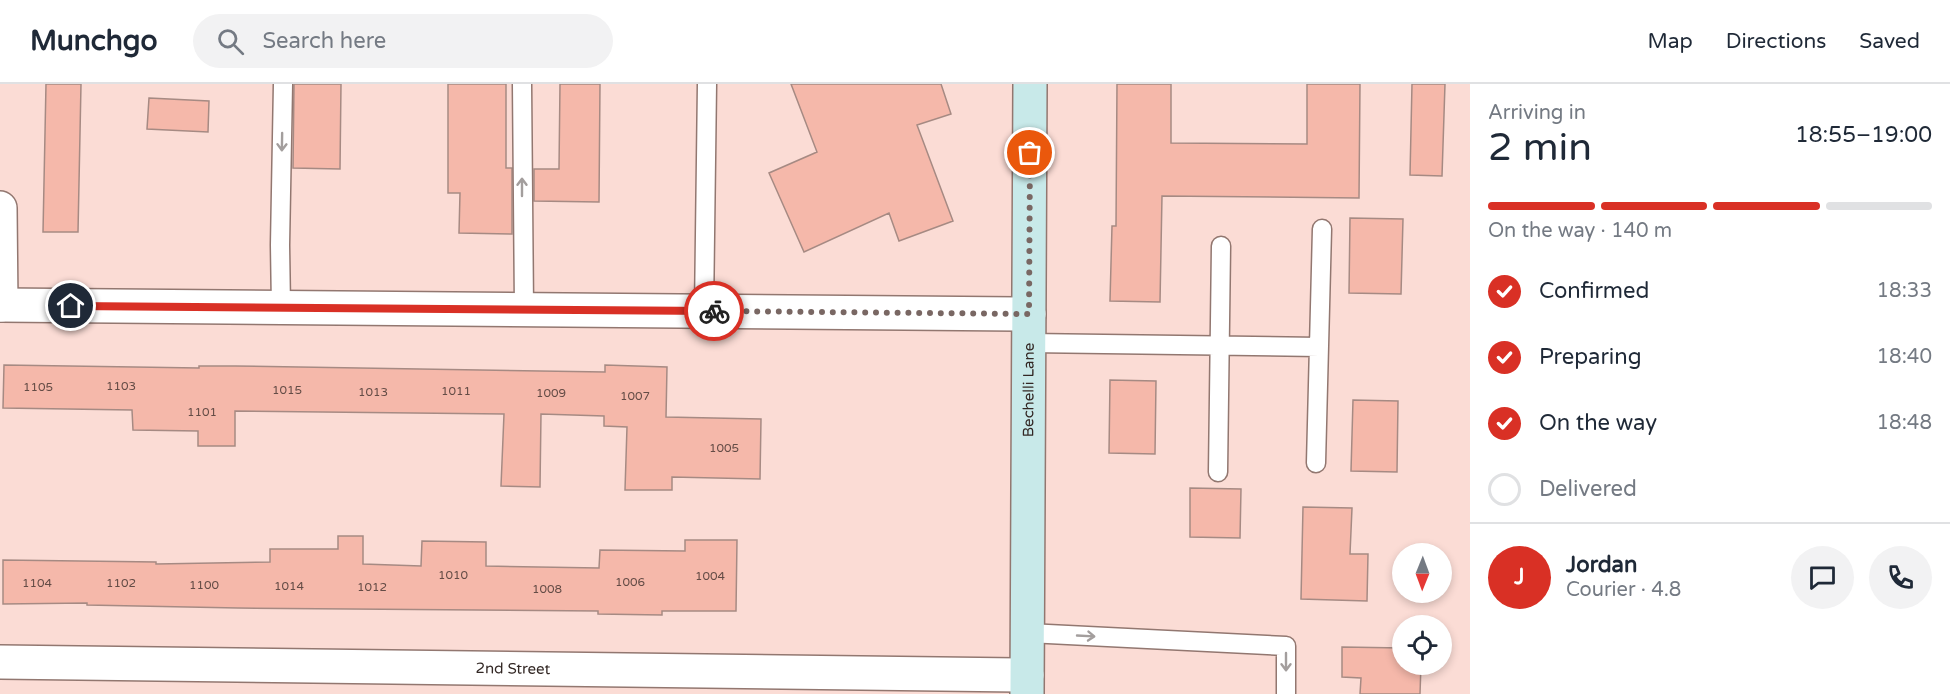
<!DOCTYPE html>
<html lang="en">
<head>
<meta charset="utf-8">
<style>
	:root { --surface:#fff; --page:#f2f2f3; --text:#1f2937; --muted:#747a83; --line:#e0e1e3; --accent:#d93025 }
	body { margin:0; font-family:"Varela Round",sans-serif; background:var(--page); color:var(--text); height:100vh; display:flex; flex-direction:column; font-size:22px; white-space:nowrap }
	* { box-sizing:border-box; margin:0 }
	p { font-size:20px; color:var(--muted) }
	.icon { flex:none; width:33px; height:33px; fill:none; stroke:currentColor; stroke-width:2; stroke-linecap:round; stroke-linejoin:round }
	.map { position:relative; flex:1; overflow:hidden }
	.drawer { display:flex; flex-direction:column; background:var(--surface); width:480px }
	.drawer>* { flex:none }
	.needle { width:39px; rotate:181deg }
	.controls { position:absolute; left:1392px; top:459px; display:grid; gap:12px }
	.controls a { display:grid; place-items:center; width:60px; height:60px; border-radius:50%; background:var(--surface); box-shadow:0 3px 9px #0003; font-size:30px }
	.pin { position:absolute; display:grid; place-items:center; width:51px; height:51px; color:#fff; margin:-26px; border:3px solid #fff; border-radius:50%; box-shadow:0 2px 6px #0007 }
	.courier { position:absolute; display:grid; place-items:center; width:60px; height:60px; margin:-30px; border:4px solid #d93025; border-radius:50%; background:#fff; color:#222; box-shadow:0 2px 8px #0007 }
	.overview em { font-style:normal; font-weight:600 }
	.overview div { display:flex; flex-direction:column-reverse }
	.overview { display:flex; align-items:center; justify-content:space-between; height:102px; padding:0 18px }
	h1 { font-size:39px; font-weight:600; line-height:45px }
	.bar { display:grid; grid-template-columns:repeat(4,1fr); gap:9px 6px; align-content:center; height:72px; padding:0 18px }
	.bar i { height:8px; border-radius:4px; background:var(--line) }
	.bar .on { background:var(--accent) }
	.bar p { grid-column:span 4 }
	.line { display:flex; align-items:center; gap:15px; padding:0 18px; border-top:2px solid var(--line) }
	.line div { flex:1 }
	.round { display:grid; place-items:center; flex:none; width:63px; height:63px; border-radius:32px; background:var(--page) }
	ol { padding:0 18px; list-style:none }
	li { display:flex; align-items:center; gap:18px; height:66px }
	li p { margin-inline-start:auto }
	li .icon { padding:6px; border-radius:50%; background:var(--accent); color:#fff; stroke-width:4 }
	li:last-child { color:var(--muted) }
	li i { width:33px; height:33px; border:3px solid var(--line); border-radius:50% }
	header { display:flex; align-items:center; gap:36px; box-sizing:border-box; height:84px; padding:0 30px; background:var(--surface); border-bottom:2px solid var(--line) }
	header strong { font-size:28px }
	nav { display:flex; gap:33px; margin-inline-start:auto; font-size:21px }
	.search { width:420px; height:54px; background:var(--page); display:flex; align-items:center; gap:15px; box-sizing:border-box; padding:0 21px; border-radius:33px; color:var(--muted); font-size:22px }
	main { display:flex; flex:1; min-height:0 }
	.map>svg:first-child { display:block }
	.building { fill:#f5b8aa; stroke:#a68a83; stroke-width:1.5 }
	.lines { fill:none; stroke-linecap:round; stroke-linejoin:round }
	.service-casing { stroke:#927770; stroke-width:21 }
	.minor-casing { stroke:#927770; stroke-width:36 }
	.secondary-casing { stroke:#927770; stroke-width:36 }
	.service { stroke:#fff; stroke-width:18 }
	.minor { stroke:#fff; stroke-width:33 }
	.secondary { stroke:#c8e9e9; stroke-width:33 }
	.oneway { stroke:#a39e9d }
	.done { stroke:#796763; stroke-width:6; stroke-dasharray:0 10.8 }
	.route { stroke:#d93025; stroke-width:8 }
	.labels { text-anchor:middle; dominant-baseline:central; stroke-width:6; stroke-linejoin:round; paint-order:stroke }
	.number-label { font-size:12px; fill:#644c46 }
	.street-label { font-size:15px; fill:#332825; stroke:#fff }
</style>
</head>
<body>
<header>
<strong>Munchgo</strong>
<div class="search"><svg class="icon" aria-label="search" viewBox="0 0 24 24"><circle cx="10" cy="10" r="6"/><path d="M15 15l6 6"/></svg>Search here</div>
<nav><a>Map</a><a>Directions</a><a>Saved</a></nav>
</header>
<main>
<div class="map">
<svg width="1470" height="610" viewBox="0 0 1470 610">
	<rect width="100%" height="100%" fill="#fbdcd5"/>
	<!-- building -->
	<path class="building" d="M46,0H81L78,148H43Z
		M294,0H341L340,85L293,84Z
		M448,0H506V84H512V150L459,149L460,109H448Z
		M560,0H600L599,118L534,117V85H559Z
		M791,0H941L951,30L917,41L953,137L899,157L889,129L804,168L769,89L817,68Z
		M1117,0H1171V59L1307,60V0H1360L1359,114L1162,112L1160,218L1110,217L1112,142H1116Z
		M1412,0H1445L1442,92L1410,91Z
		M149,14L209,17L208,48L147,45Z
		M1350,134L1403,135L1401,210L1349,209Z
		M4,281L199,284V282H235L605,288V281L667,283L666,333L761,335L760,395L672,393V406H625L627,343L604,342V332L541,330L540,403L501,402L504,330L235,327V362H198V347L133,346L132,326L3,324Z
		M1110,296L1156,297L1155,370L1109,369Z
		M1353,316L1398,317L1397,388L1351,387Z
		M1190,404L1241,405L1240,454L1190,453Z
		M1303,423L1352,424L1350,470H1368L1367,517L1301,515Z
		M338,452H363V480L421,482L422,457L486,458V482L599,484L600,466L685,467V456H737L736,527H662V531L598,530V527L238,524L87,521V519L3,520V476L156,478V480L270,478V465H338Z
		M1342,563L1402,564V580H1421L1420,610H1360L1361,594L1342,593Z"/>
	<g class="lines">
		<!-- service casing -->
		<g class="service-casing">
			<path id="service" d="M522,0L524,225
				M281,223L280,161L283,0
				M704,227L707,0
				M1029,259L1319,263
				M1316,379L1322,145
				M1218,388L1221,162
				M1028,549L1286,562V610"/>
		</g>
		<!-- minor casing -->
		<g class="minor-casing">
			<g id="minor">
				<path d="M0,124L1,221"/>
				<path d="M0,221L1029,230"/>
				<path id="s1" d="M0,578L1027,591"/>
			</g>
		</g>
		<!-- secondary casing -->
		<g class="secondary-casing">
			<g id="secondary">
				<path id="s2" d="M1027,610L1030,0"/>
			</g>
		</g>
		<!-- service -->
		<use href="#service" class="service"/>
		<!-- minor -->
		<use href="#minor" class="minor"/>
		<!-- secondary -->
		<use href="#secondary" class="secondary"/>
	</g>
	<!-- one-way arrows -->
	<defs><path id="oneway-shaft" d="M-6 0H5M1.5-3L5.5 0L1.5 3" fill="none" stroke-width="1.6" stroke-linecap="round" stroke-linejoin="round" transform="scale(1.5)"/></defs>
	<g class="oneway">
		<use href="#oneway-shaft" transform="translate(282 58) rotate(91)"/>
		<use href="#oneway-shaft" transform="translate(522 103) rotate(-90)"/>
		<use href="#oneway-shaft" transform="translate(1086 552) rotate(3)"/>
		<use href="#oneway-shaft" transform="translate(1286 578) rotate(90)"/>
	</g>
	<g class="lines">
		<!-- done -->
		<path class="done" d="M714,227L1029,230L1030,69"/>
		<!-- route -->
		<path class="route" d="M71,222L714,227"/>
	</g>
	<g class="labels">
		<!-- number labels -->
		<g class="number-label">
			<text x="121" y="302">1103</text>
			<text x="38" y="303">1105</text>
			<text x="287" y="306">1015</text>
			<text x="456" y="307">1011</text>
			<text x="373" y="308">1013</text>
			<text x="551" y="309">1009</text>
			<text x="635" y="312">1007</text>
			<text x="202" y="328">1101</text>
			<text x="724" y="364">1005</text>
			<text x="453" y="491">1010</text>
			<text x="710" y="492">1004</text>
			<text x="630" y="498">1006</text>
			<text x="37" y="499">1104</text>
			<text x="121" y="499">1102</text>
			<text x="204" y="501">1100</text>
			<text x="289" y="502">1014</text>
			<text x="372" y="503">1012</text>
			<text x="547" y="505">1008</text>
		</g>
		<!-- street labels -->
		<g class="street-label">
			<text stroke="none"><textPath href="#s2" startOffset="304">Bechelli Lane</textPath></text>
			<text stroke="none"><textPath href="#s1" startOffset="513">2nd Street</textPath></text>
		</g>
	</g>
</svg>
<div class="controls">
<a><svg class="needle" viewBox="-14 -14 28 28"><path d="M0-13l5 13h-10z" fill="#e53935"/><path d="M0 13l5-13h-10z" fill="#747a83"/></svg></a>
<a><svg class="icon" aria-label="locate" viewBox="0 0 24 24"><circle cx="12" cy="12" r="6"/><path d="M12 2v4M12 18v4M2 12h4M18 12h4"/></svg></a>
</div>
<div class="pin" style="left:1030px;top:69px;background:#ea580c"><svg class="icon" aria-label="bag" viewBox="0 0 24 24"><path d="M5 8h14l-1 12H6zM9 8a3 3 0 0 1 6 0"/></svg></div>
<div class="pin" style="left:71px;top:222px;background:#1f2937"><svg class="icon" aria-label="home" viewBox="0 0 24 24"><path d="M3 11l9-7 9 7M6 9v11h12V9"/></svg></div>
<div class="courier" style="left:714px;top:227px"><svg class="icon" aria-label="bike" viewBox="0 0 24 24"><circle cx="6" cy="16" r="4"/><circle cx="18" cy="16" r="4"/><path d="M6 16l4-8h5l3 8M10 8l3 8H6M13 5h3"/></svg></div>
</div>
<section class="drawer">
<div class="overview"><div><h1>2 min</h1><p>Arriving in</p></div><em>18:55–19:00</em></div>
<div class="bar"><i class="on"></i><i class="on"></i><i class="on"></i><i></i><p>On the way · 140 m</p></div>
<ol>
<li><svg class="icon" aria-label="check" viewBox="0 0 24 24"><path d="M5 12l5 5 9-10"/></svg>Confirmed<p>18:33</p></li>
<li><svg class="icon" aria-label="check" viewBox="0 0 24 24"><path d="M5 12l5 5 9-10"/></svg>Preparing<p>18:40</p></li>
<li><svg class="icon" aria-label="check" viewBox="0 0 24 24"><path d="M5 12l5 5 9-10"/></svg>On the way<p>18:48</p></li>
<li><i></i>Delivered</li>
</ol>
<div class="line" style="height:108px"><b class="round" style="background:var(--accent);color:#fff">J</b><div><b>Jordan</b><p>Courier · 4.8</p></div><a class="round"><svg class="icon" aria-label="chat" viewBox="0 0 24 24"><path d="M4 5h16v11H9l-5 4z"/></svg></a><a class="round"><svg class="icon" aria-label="phone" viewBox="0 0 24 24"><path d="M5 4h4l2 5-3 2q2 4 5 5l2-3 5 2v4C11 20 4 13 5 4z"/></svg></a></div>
</section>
</main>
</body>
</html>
